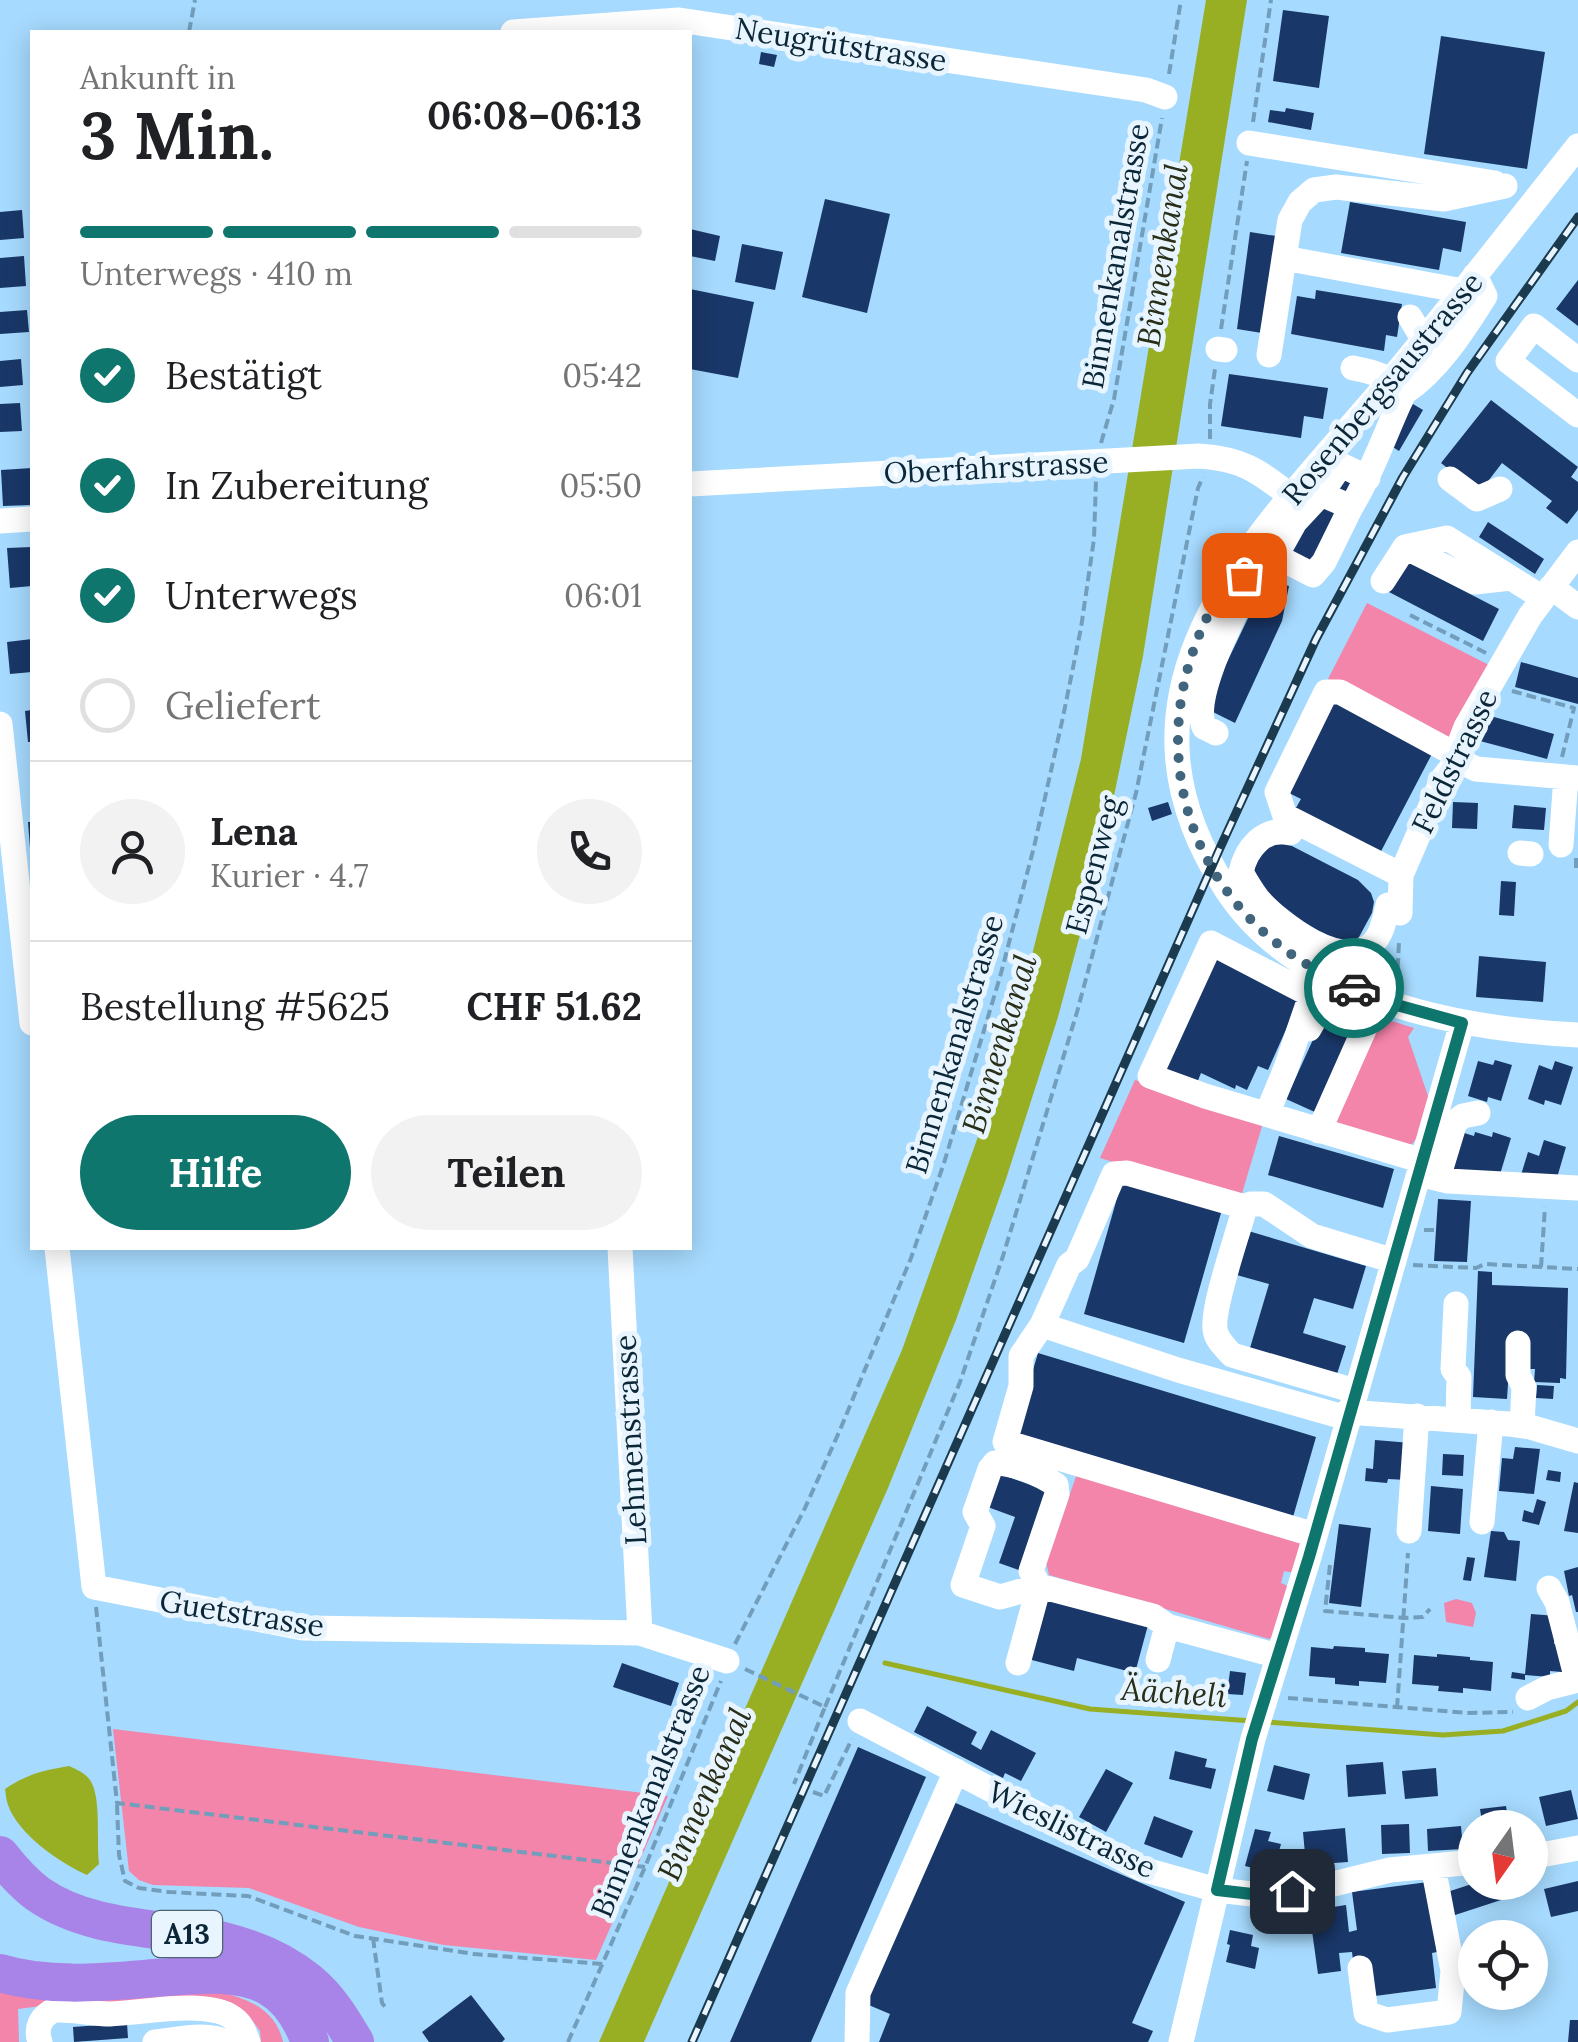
<!DOCTYPE html>
<html lang="de">
<head>
<meta charset="utf-8">
<style>
	:root { --surface:#fff; --page:#f2f2f2; --text:#202124; --muted:#757577; --line:#e0e0e0; --accent:#0f766e }
	body { margin:0; font-family:Lora,serif; background:var(--page); color:var(--text); height:100vh; display:flex; flex-direction:column; font-size:38px; white-space:nowrap }
	* { box-sizing:border-box; margin:0 }
	p { font-size:32px; color:var(--muted) }
	.icon { flex:none; width:55px; height:55px; fill:none; stroke:currentColor; stroke-width:2; stroke-linecap:round; stroke-linejoin:round }
	.map { position:relative; flex:1; overflow:hidden }
	.panel { position:absolute; left:30px; top:30px; width:662px; height:1220px; display:flex; flex-direction:column; background:var(--surface); border-radius:0px; box-shadow:0 5px 25px #0003 }
	.panel>* { flex:none }
	.needle { width:65px; rotate:194deg }
	.controls { position:absolute; left:1458px; top:1810px; display:grid; gap:20px }
	.controls a { display:grid; place-items:center; width:90px; height:90px; border-radius:50%; background:var(--surface); box-shadow:0 5px 25px #0003; font-size:50px }
	.pin { position:absolute; display:grid; place-items:center; width:85px; height:85px; color:#fff; margin:-42px; border-radius:20px; box-shadow:0 5px 15px #0006 }
	.courier { position:absolute; display:grid; place-items:center; width:100px; height:100px; margin:-50px; border:8px solid #0f766e; border-radius:50%; background:#fff; color:#222; box-shadow:0 2px 12px #0007 }
	.headline em { font-style:normal; font-weight:800 }
	.headline div { display:flex; flex-direction:column-reverse }
	.headline { display:flex; align-items:center; justify-content:space-between; height:170px; padding:0 50px }
	h1 { font-size:65px; font-weight:800; line-height:75px }
	.bar { display:grid; grid-template-columns:repeat(4,1fr); gap:15px 10px; align-content:center; height:120px; padding:0 50px }
	.bar i { height:12px; border-radius:8px; background:var(--line) }
	.bar .selected { background:var(--accent) }
	.bar p { grid-column:span 4 }
	.line { display:flex; align-items:center; gap:25px; padding:0 50px; border-top:2px solid var(--line) }
	.line div { flex:1 }
	.round { display:grid; place-items:center; flex:none; width:105px; height:105px; border-radius:52px; background:var(--page) }
	ol { padding:0 50px; list-style:none }
	li { display:flex; align-items:center; gap:30px; height:110px }
	li p { margin-inline-start:auto }
	li .icon { padding:10px; border-radius:50%; background:var(--accent); color:#fff; stroke-width:4 }
	li:last-child { color:var(--muted) }
	li i { width:55px; height:55px; border:5px solid var(--line); border-radius:50% }
	.primary-button { display:flex; gap:20px; margin-top:auto; padding:20px 50px }
	.primary-button a { flex:1; height:115px; border-radius:60px; background:var(--accent); color:#fff; font-size:40px; font-weight:800; line-height:115px; text-align:center }
	.primary-button a+a { background:var(--page); color:var(--text) }
	.map>svg:first-child { display:block }
	.green { fill:#f384aa }
	.water { fill:#98af24 }
	.lines { fill:none; stroke-linecap:round; stroke-linejoin:round }
	.stream { stroke:#98af24; stroke-width:5 }
	.building { fill:#193768 }
	.path { stroke:#729ebc; stroke-width:4; stroke-dasharray:10 5; stroke-linecap:butt }
	.minor { stroke:#fff; stroke-width:25 }
	.highway { stroke:#a984e8; stroke-width:38 }
	.rail-casing { stroke:#1c3a4d; stroke-width:9 }
	.rail { stroke:#e8f5fe; stroke-width:5; stroke-dasharray:15; stroke-linecap:butt }
	.done { stroke:#41657d; stroke-width:10; stroke-dasharray:0 18 }
	.route { stroke:#0f766e; stroke-width:12 }
	.labels { text-anchor:middle; dominant-baseline:central; stroke-width:10; stroke-linejoin:round; paint-order:stroke }
	.shield { fill:#e8f5fe; stroke:#4d6473; stroke-width:2.5 }
	.shield-label { font-size:28px; font-weight:bold; fill:#0b2637 }
	.street-label { font-size:30px; fill:#0b2637; stroke:#e8f5fe }
	.water-label { font-size:32px; font-style:italic; fill:#292e18; stroke:#e8f5fe }
</style>
</head>
<body>
<div class="map">
<svg width="1578" height="2042" viewBox="0 0 1578 2042">
	<rect width="100%" height="100%" fill="#a6dafe"/>
	<!-- green -->
	<path class="green" d="M1367,603L1489,665L1450,741L1328,679Z
		M1379,1017L1414,1028L1408,1037L1429,1099L1419,1135L1412,1144L1403,1146L1334,1125Z
		M1135,1080L1167,1089L1263,1123L1240,1200L1100,1158Z
		M1078,1471L1301,1538L1294,1573L1284,1571L1281,1583L1290,1587L1274,1636L1269,1639L1049,1575L1046,1562Z
		M1456,1599L1472,1603L1476,1613L1473,1627L1446,1622L1444,1603Z
		M113,1729L668,1796L596,1960L444,1945L359,1927L249,1888L153,1885L139,1880L129,1871Z
		M0,1980L220,1992C249,1999 276,2010 283,2042H261L260,2031L249,2016L64,2003L18,2009L19,2042H0Z"/>
	<!-- water -->
	<path class="water" d="M1206,0H1247L1143,656L1103,849L1058,1017L1006,1179L956,1320L888,1488L644,2042H599L902,1350L980,1131L1024,987L1081,759Z
		M69,1766C76,1769 85,1773 90,1780C102,1798 96,1842 99,1864L87,1875C60,1863 18,1834 8,1805C6,1800 6,1795 5,1789C25,1775 44,1770 69,1766Z"/>
	<g class="lines">
		<!-- stream -->
		<path class="stream" d="M885,1663L1090,1709L1252,1721
			M1268,1722L1443,1735L1503,1731L1566,1711L1578,1702"/>
	</g>
	<!-- building -->
	<path class="building" d="M1283,10L1329,16L1319,88L1273,81Z
		M1441,36L1545,52L1527,169L1424,154Z
		M761,52L777,55L774,67L759,64Z
		M1286,108L1314,113L1311,130L1268,122L1270,110L1285,112Z
		M825,199L890,214L867,313L802,297Z
		M1350,202L1466,222L1461,252L1443,248L1439,270L1341,253Z
		M22,210L24,238L0,240V212Z
		M690,229L720,236L715,261L690,256Z
		M1250,232L1276,236L1262,333L1237,329Z
		M742,244L783,252L775,290L735,282Z
		M24,256L26,286L0,288V258Z
		M1578,280V326L1556,309Z
		M690,289L754,302L738,378L690,369Z
		M1316,290L1402,304L1397,337L1386,335L1384,351L1291,334L1297,296L1315,299Z
		M27,310L29,332L0,334V312Z
		M21,359L23,385L0,387V361Z
		M1229,374L1328,388L1323,419L1304,416L1301,438L1221,426Z
		M1491,400L1578,467L1571,477L1578,482V510L1567,524L1546,508L1552,501L1502,463L1479,493L1441,463Z
		M20,403L22,431L0,432V404Z
		M1413,404L1423,410L1399,451L1388,444Z
		M1347,461L1362,469L1308,568L1287,557L1316,503Z
		M32,468V505L3,506L1,470Z
		M1488,522L1544,559L1535,574L1479,537Z
		M32,547V586L10,588L7,548Z
		M1406,561L1499,609L1483,641L1389,592Z
		M1257,579L1289,586L1282,621L1235,723L1205,708L1251,612Z
		M32,639V672L10,674L7,642Z
		M1521,662L1578,678V704L1515,687Z
		M1336,698L1434,750L1377,859L1292,815L1301,799L1287,792Z
		M32,710V742H28L25,711Z
		M1487,715L1554,734L1547,759L1480,741Z
		M1168,802L1172,814L1152,821L1148,808Z
		M1453,802L1478,803L1477,829L1452,828Z
		M1514,805L1546,808L1544,830L1512,828Z
		M28,822H32V848H30Z
		M1288,844L1358,880L1371,893L1374,902L1372,913L1359,937L1350,944L1334,947L1254,885V853L1263,845Z
		M1501,881L1516,882L1514,916L1499,915Z
		M1210,954L1301,996L1268,1070L1258,1066L1247,1090L1236,1085L1235,1089L1201,1073L1197,1083L1157,1071Z
		M1479,956L1546,962L1543,1002L1476,997Z
		M1326,1011L1357,1026L1317,1113L1286,1099Z
		M1495,1060L1512,1065L1501,1101L1488,1097L1487,1102L1468,1096L1478,1061L1493,1065Z
		M1555,1061L1573,1067L1561,1105L1545,1100L1544,1105L1528,1099L1539,1065L1552,1070Z
		M1461,1132L1474,1136L1475,1132L1492,1137L1493,1132L1511,1138L1498,1181L1449,1169Z
		M1279,1136L1394,1169L1383,1208L1268,1175Z
		M1544,1140L1566,1147L1556,1181L1521,1175L1528,1152L1539,1156Z
		M1123,1177L1223,1206L1184,1343L1084,1314Z
		M1438,1199L1471,1201L1467,1262L1434,1261Z
		M1245,1230L1366,1266L1353,1309L1314,1298L1303,1333L1346,1346L1337,1374L1250,1348L1269,1284L1233,1274Z
		M1478,1271L1492,1272V1285L1568,1288L1566,1379L1560,1378V1383L1534,1382L1535,1369H1527L1511,1338L1507,1399L1473,1397Z
		M1038,1353L1316,1437L1293,1517L1014,1434Z
		M1537,1385L1554,1386L1553,1399L1536,1398Z
		M1375,1440L1411,1443L1408,1480L1388,1479L1387,1483L1365,1481L1366,1468L1373,1469Z
		M1515,1447L1540,1449L1534,1494L1499,1491L1502,1458L1513,1459Z
		M1443,1454L1464,1455L1463,1476L1442,1475Z
		M1548,1470L1561,1472L1560,1482L1546,1480Z
		M997,1473L1051,1492L1024,1572L999,1563L1015,1517L985,1506Z
		M1574,1482L1578,1483V1533L1564,1531Z
		M1431,1486L1463,1489L1460,1534L1428,1531Z
		M1537,1499L1546,1502L1539,1525L1522,1521L1524,1510L1533,1513Z
		M1339,1524L1371,1528L1361,1607L1329,1603Z
		M1491,1531L1504,1532L1508,1540L1520,1541L1516,1581L1484,1577Z
		M1467,1557L1475,1558L1471,1581L1463,1580Z
		M1578,1567V1612H1576L1572,1595L1569,1596L1564,1571Z
		M1045,1597L1148,1625L1135,1673L1077,1658L1074,1671L1028,1659Z
		M1531,1614L1557,1616L1554,1644L1565,1645L1562,1672L1550,1671V1677L1525,1675V1680L1511,1678L1512,1672L1525,1674Z
		M1334,1646L1365,1648V1652L1389,1654L1386,1683L1359,1681V1686L1335,1684V1678L1309,1676L1311,1647L1333,1649Z
		M1437,1654L1470,1657V1660L1493,1662L1491,1691L1463,1688V1693L1438,1691L1439,1686L1412,1684L1414,1655L1437,1657Z
		M622,1663L679,1683L671,1706L613,1687Z
		M1230,1671L1246,1673L1243,1695L1227,1694Z
		M927,1706L977,1732L971,1744L981,1750L991,1730L1036,1753L1021,1781L1005,1773L1003,1778L914,1732Z
		M858,1747L926,1777L811,2042H730Z
		M1175,1751L1207,1759L1205,1767L1216,1769L1211,1789L1169,1779Z
		M1383,1762L1386,1794L1348,1797L1346,1765Z
		M1274,1765L1310,1774L1304,1800L1267,1791Z
		M1436,1768L1438,1796L1405,1799L1402,1771Z
		M1106,1769L1133,1783L1106,1832L1079,1817Z
		M1571,1790L1578,1819L1546,1826L1539,1797Z
		M951,1801L1185,1902L1132,2023L1153,2031L1148,2042H879L890,2014L864,2003Z
		M1506,1806L1508,1819L1515,1818L1517,1828H1483L1480,1809Z
		M1154,1816L1193,1831L1182,1858L1144,1844Z
		M1409,1824L1410,1853L1382,1854L1381,1825Z
		M1461,1826L1463,1849L1428,1851L1427,1829Z
		M1345,1828L1348,1862L1306,1865L1303,1832Z
		M1255,1829L1271,1832L1268,1841L1281,1844L1273,1873L1245,1866Z
		M1578,1881V1911L1551,1917L1544,1889Z
		M1428,1882L1437,1952L1432,1953L1436,1988L1375,1996L1353,1960L1352,1952L1339,1953L1341,1971L1318,1974L1308,1902L1332,1899L1333,1907L1346,1905L1349,1932L1357,1930L1352,1892Z
		M1478,1882H1495L1501,1900L1449,1917L1441,1894Z
		M1230,1930L1253,1935L1251,1946L1259,1948L1255,1969L1226,1962L1230,1945L1227,1944Z
		M471,1995L505,2039L502,2042H429L422,2032Z
		M1570,2020H1578V2042H1568Z
		M127,2023L128,2038L74,2042L73,2027Z"/>
	<g class="lines">
		<!-- path -->
		<path class="path" d="M189,32L195,0
			M1169,74L1181,0
			M1253,122L1271,0
			M1221,329L1247,161
			M1210,439V404L1215,369
			M1101,443L1114,399L1162,118
			M1410,615L1486,653
			M1512,691L1574,708L1562,757
			M1576,868V858
			M1397,983L1399,942
			M1424,1230H1436
			M1413,1265L1476,1268L1485,1264L1578,1269
			M1541,1267L1545,1207
			M1330,1565L1325,1611L1404,1618L1423,1617L1430,1609
			M96,1607L117,1803L645,1867
			M735,1644L805,1508L840,1430L911,1258L944,1163L1000,977L1034,847L1063,717L1081,628L1094,539L1096,481
			M745,1669L825,1707L794,1784
			M1288,1698L1467,1713L1513,1712
			M825,1707L960,1382L1003,1256L1077,1012L1136,793L1198,488L1203,477
			M1397,1708L1408,1553
			M813,1792L824,1796L852,1739
			M117,1805L119,1855L125,1881L139,1888L169,1892L248,1896L355,1936L474,1954L603,1964
			M373,1938L382,2003L386,2008
			M568,2042L645,1867L721,1681"/>
		<!-- minor -->
		<path class="minor" d="M513,32L679,20L1146,90L1165,97
			M1249,143L1495,183
			M1578,146C1517,223 1456,301 1393,377C1266,529 1090,680 1226,889C1297,999 1458,1029 1578,1035
			M1284,258L1463,291
			M1410,317L1423,339
			M1218,349L1225,350
			M1269,355L1290,220L1300,202L1314,190L1336,187L1444,199L1505,186
			M1578,360L1534,326L1508,361L1578,415
			M1404,393C1438,370 1463,331 1485,296L1475,275
			M1450,479L1477,499L1500,489
			M690,484L1199,456C1244,459 1258,471 1292,497
			M1321,494L1341,465L1368,478
			M0,521L32,519
			M1254,544L1276,556L1295,522L1321,494L1351,507C1373,471 1386,431 1404,393C1388,376 1375,372 1353,368
			M1405,547L1475,582L1511,578
			M1276,556L1313,575L1324,562L1351,507
			M1383,581L1405,547L1447,538L1543,598
			M1551,587L1578,607
			M0,724L32,1023
			M1216,733L1204,727C1191,695 1235,615 1250,583L1238,566
			M1290,833C1264,826 1246,849 1241,872C1246,881 1252,891 1258,899C1279,923 1344,974 1374,942C1383,932 1385,917 1388,905
			M1561,845L1566,777
			M1520,853L1531,854
			M1401,875L1285,816L1277,792L1326,692H1340L1460,757L1468,765L1476,769L1578,778
			M1400,913L1401,875L1443,778L1460,757L1461,740L1466,727L1530,616L1578,552
			M1309,1029L1324,1003L1367,1023L1319,1131
			M1267,1114L1286,1068L1311,995L1211,943L1150,1076L1205,1096L1423,1161
			M1419,1174L1448,1181L1577,1188
			M1438,1178L1455,1122L1463,1116L1478,1113
			M57,1248L94,1587L303,1628L640,1633L727,1661
			M620,1248L640,1633
			M1456,1304L1453,1369L1459,1377L1458,1419
			M1042,1325L1069,1265L1077,1259L1114,1174L1127,1173L1245,1207
			M1518,1343V1375L1524,1387L1522,1425
			M1355,1391L1232,1355C1225,1347 1216,1340 1215,1329C1212,1306 1238,1234 1245,1207L1251,1204H1264L1312,1236L1394,1261
			M1349,1410L1361,1413L1509,1424L1530,1427L1578,1441
			M1482,1522L1491,1422
			M1409,1531L1417,1416
			M1315,1535L1005,1442L1021,1386V1356L1042,1325L1178,1370L1347,1418
			M1549,1588L1557,1602L1577,1680
			M1158,1660L1167,1626
			M1018,1663L1039,1586L1031,1571L1057,1494L1056,1485C1040,1474 1014,1463 995,1463L990,1469L975,1512L983,1526L963,1585L1000,1597L1039,1586L1153,1616L1167,1626L1278,1656
			M1528,1698L1547,1688L1578,1680
			M860,1721L1142,1869L1217,1890L1252,1894L1313,1889L1390,1870L1475,1862
			M1530,1857L1578,1848
			M1360,1968L1366,2013L1387,2020L1449,2012L1453,1971L1433,1866
			M40,2042C35,2028 41,2016 54,2010C73,2009 92,2014 110,2014C143,2013 202,2000 230,2016C241,2022 244,2031 248,2042
			M155,2042C177,2040 206,2032 226,2042
			M857,2042L858,1993L956,1771
			M1181,2042L1253,1739L1309,1557L1462,1023"/>
		<!-- highway -->
		<path class="highway" d="M0,1855C11,1869 23,1883 38,1894C81,1924 136,1927 187,1934C230,1940 274,1953 308,1981C329,1998 342,2020 355,2042
			M0,1973C49,1988 105,1982 155,1978C190,1976 236,1968 269,1987C290,1999 302,2020 310,2042"/>
		<!-- rail casing -->
		<g class="rail-casing">
			<path id="rail" d="M692,2042L1220,848L1316,639L1403,477L1467,373L1578,217"/>
		</g>
		<!-- rail -->
		<use href="#rail" class="rail"/>
	</g>
	<g class="lines">
		<!-- done -->
		<path class="done" d="M1244,575L1238,566C1125,720 1176,916 1354,988"/>
		<!-- route -->
		<path class="route" d="M1292,1891L1252,1894L1217,1890L1252,1739L1309,1557L1462,1023L1393,1004L1354,988"/>
	</g>
	<g class="labels">
		<!-- shield labels -->
		<rect class="shield" x="152" y="1911" width="70" height="46" rx="8"/>
		<g class="shield-label">
			<text x="187" y="1934">A13</text>
		</g>
		<!-- street labels -->
		<g class="street-label">
			<text transform="translate(841 44) rotate(9)">Neugrütstrasse</text>
			<text transform="translate(1115 256) rotate(-80)">Binnenkanalstrasse</text>
			<text transform="translate(1382 388) rotate(-50)">Rosenbergsaustrasse</text>
			<text transform="translate(996 467) rotate(-3)">Oberfahrstrasse</text>
			<text transform="translate(1454 761) rotate(-64)">Feldstrasse</text>
			<text transform="translate(1093 865) rotate(-75)">Espenweg</text>
			<text transform="translate(954 1044) rotate(-73)">Binnenkanalstrasse</text>
			<text transform="translate(630 1440) rotate(-93)">Lehmenstrasse</text>
			<text transform="translate(242 1613) rotate(9)">Guetstrasse</text>
			<text transform="translate(650 1791) rotate(-68)">Binnenkanalstrasse</text>
			<text transform="translate(1072 1829) rotate(26)">Wieslistrasse</text>
		</g>
		<!-- water labels -->
		<g class="water-label">
			<text transform="translate(1162 255) rotate(-81)">Binnenkanal</text>
			<text transform="translate(999 1044) rotate(-73)">Binnenkanal</text>
			<text transform="translate(1174 1692) rotate(4)">Äächeli</text>
			<text transform="translate(704 1794) rotate(-66)">Binnenkanal</text>
		</g>
	</g>
</svg>
<div class="controls">
<a><svg class="needle" viewBox="-14 -14 28 28"><path d="M0-13l5 13h-10z" fill="#e53935"/><path d="M0 13l5-13h-10z" fill="#757577"/></svg></a>
<a><svg class="icon" aria-label="locate" viewBox="0 0 24 24"><circle cx="12" cy="12" r="6"/><path d="M12 2v4M12 18v4M2 12h4M18 12h4"/></svg></a>
</div>
<div class="pin" style="left:1244px;top:575px;background:#ea580c"><svg class="icon" aria-label="bag" viewBox="0 0 24 24"><path d="M5 8h14l-1 12H6zM9 8a3 3 0 0 1 6 0"/></svg></div>
<div class="pin" style="left:1292px;top:1891px;background:#1f2937"><svg class="icon" aria-label="home" viewBox="0 0 24 24"><path d="M3 11l9-7 9 7M6 9v11h12V9"/></svg></div>
<div class="courier" style="left:1354px;top:988px"><svg class="icon" aria-label="car" viewBox="0 0 24 24"><path d="M5 17H2v-5l4-1 3-4h7l3 4 3 1v5h-3M9 17h6M6 11h13"/><circle cx="7" cy="17" r="2"/><circle cx="17" cy="17" r="2"/></svg></div>
<section class="panel">
<div class="headline"><div><h1>3 Min.</h1><p>Ankunft in</p></div><em>06:08–06:13</em></div>
<div class="bar"><i class="selected"></i><i class="selected"></i><i class="selected"></i><i></i><p>Unterwegs · 410 m</p></div>
<ol>
<li><svg class="icon" aria-label="check" viewBox="0 0 24 24"><path d="M5 12l5 5 9-10"/></svg>Bestätigt<p>05:42</p></li>
<li><svg class="icon" aria-label="check" viewBox="0 0 24 24"><path d="M5 12l5 5 9-10"/></svg>In Zubereitung<p>05:50</p></li>
<li><svg class="icon" aria-label="check" viewBox="0 0 24 24"><path d="M5 12l5 5 9-10"/></svg>Unterwegs<p>06:01</p></li>
<li><i></i>Geliefert</li>
</ol>
<div class="line" style="height:180px"><a class="round"><svg class="icon" aria-label="person" viewBox="0 0 24 24"><circle cx="12" cy="8" r="4"/><path d="M4 21q1-7 8-7t8 7"/></svg></a><div><b>Lena</b><p>Kurier · 4.7</p></div><a class="round"><svg class="icon" aria-label="phone" viewBox="0 0 24 24"><path d="M5 4h4l2 5-3 2q2 4 5 5l2-3 5 2v4C11 20 4 13 5 4z"/></svg></a></div>
<div class="line" style="height:130px"><div>Bestellung #5625</div><b>CHF 51.62</b></div>
<div class="primary-button"><a>Hilfe</a><a>Teilen</a></div>
</section>
</div>
</body>
</html>
